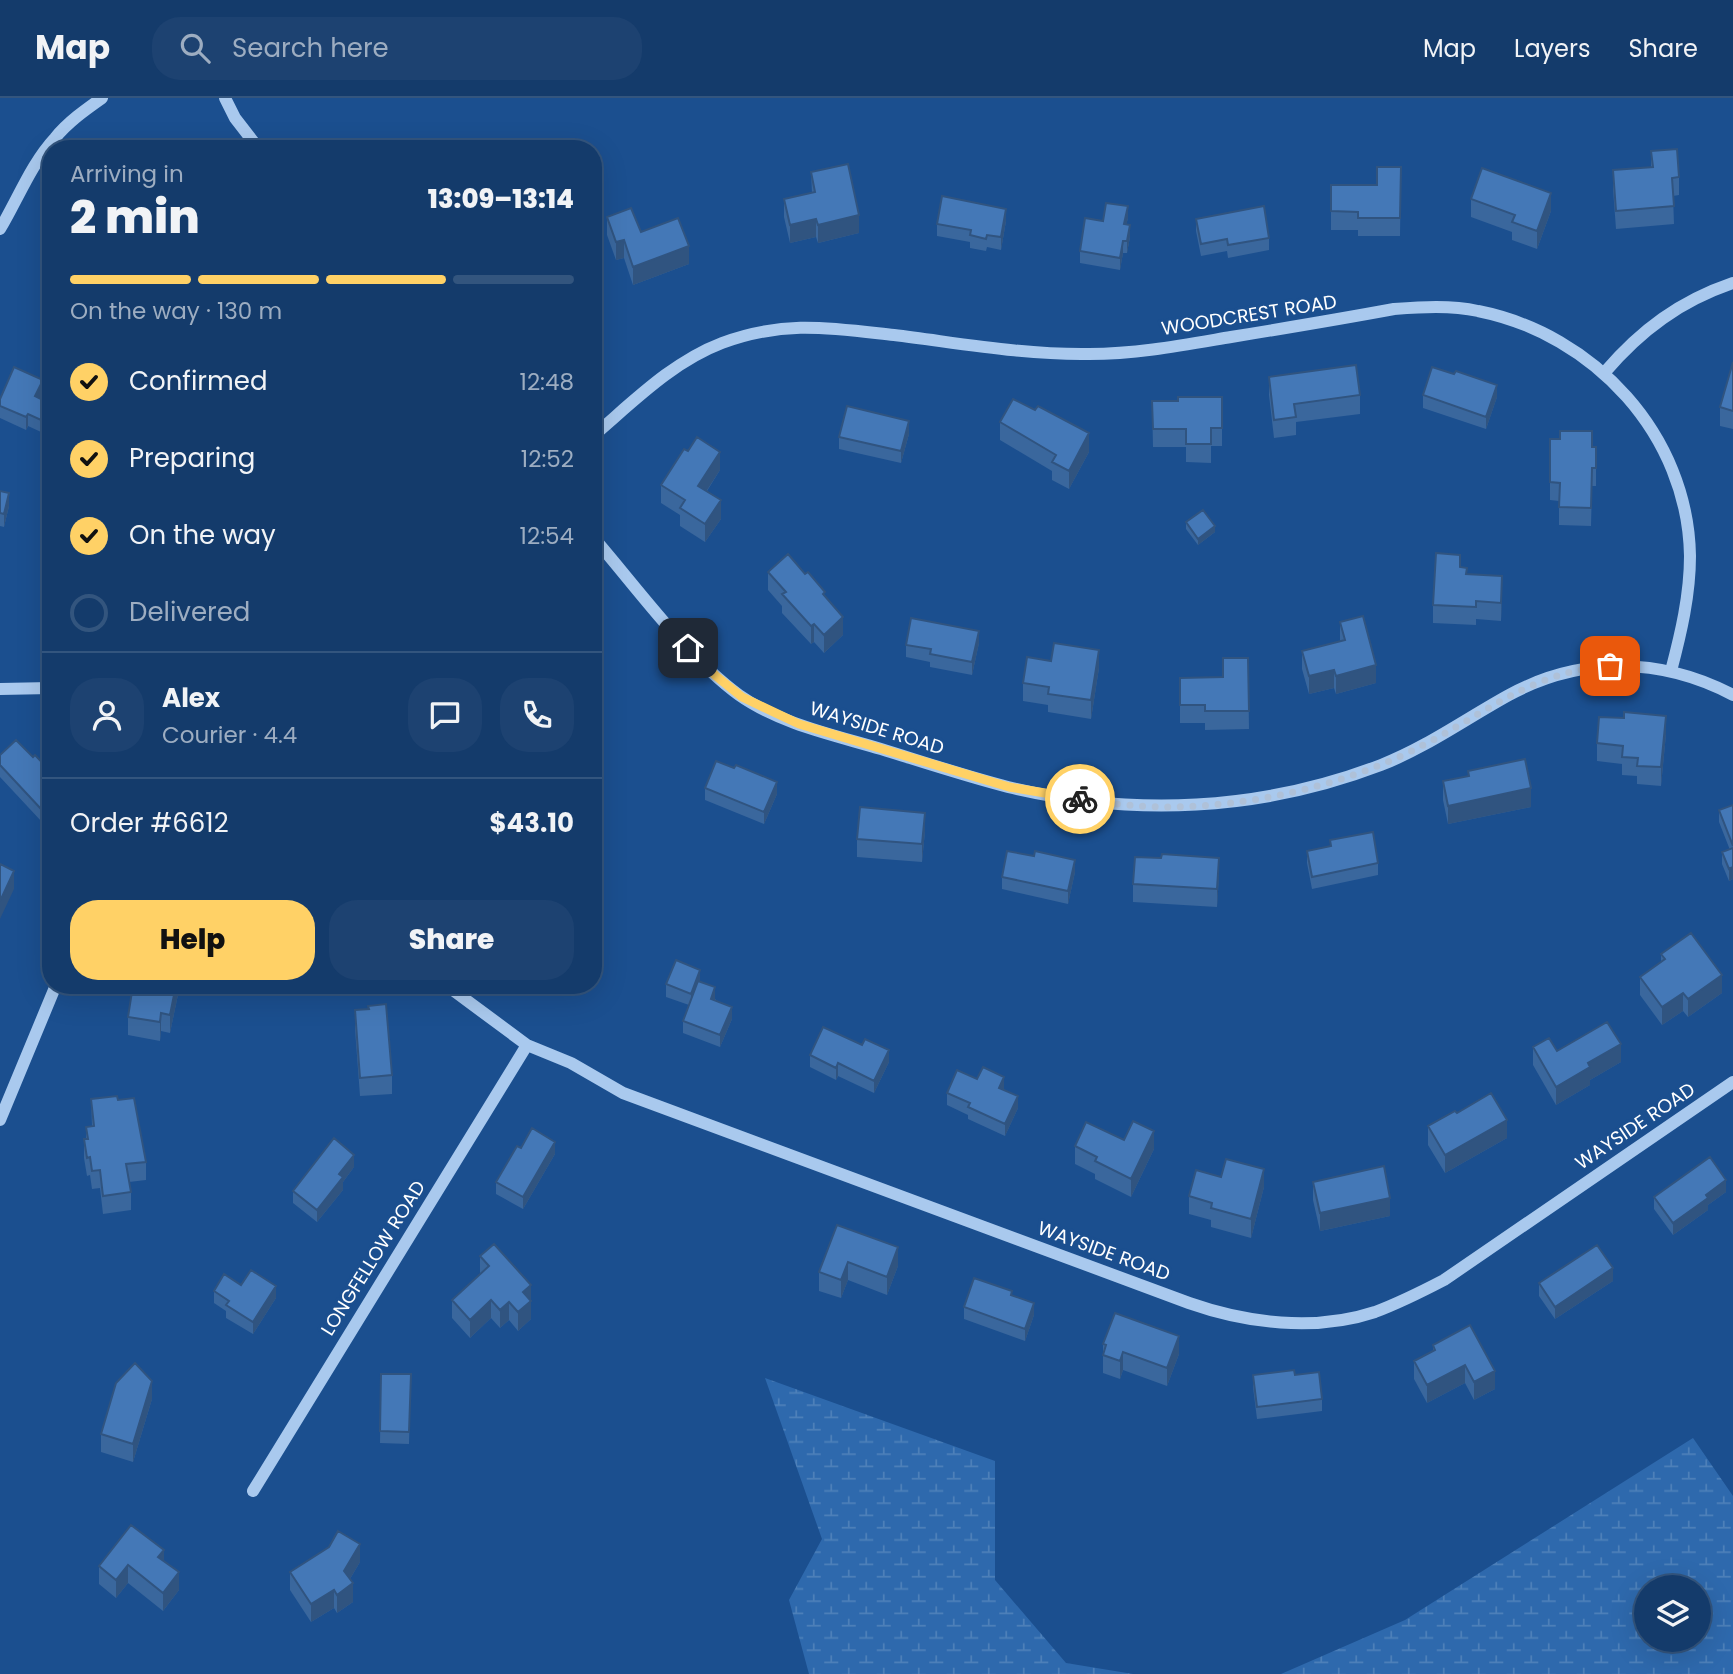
<!DOCTYPE html>
<html lang="en">
<head>
<meta charset="utf-8">
<style>
	:root { --surface:#143b6b; --page:#1d4271; --text:#f1f3f6; --muted:#9dadc1; --line:#33557e; --accent:#ffd166 }
	body { margin:0; font-family:Poppins,sans-serif; background:var(--page); color:var(--text); height:100vh; display:flex; flex-direction:column; font-size:26px; white-space:nowrap }
	* { box-sizing:border-box; margin:0 }
	p { font-size:23px; color:var(--muted) }
	.icon { flex:none; width:38px; height:38px; fill:none; stroke:currentColor; stroke-width:2; stroke-linecap:round; stroke-linejoin:round }
	.map { position:relative; flex:1; overflow:hidden }
	.drawer { position:absolute; left:42px; top:42px; width:560px; height:854px; display:flex; flex-direction:column; background:var(--surface); border-radius:28px; box-shadow:0 7px 28px #0002,0 0 0 2px var(--line) }
	.drawer>* { flex:none }
	.fabs { position:absolute; left:1634px; top:1477px; display:grid; gap:14px }
	.fabs a { display:grid; place-items:center; width:77px; height:77px; border-radius:50%; background:var(--surface); box-shadow:0 7px 28px #0002,0 0 0 2px var(--line); font-size:35px }
	.pin { position:absolute; display:grid; place-items:center; width:60px; height:60px; color:#fff; margin:-30px; border-radius:14px; box-shadow:0 4px 10px #0006 }
	.courier { position:absolute; display:grid; place-items:center; width:70px; height:70px; margin:-35px; border:5px solid #ffd166; border-radius:50%; background:#fff; color:#222; box-shadow:0 2px 9px #0007 }
	.overview em { font-style:normal; font-weight:800 }
	.overview div { display:flex; flex-direction:column-reverse }
	.overview { display:flex; align-items:center; justify-content:space-between; height:119px; padding:0 28px }
	h1 { font-size:46px; font-weight:800; line-height:52px }
	.bar { display:grid; grid-template-columns:repeat(4,1fr); gap:10px 7px; align-content:center; height:84px; padding:0 28px }
	.bar i { height:9px; border-radius:5px; background:var(--line) }
	.bar .selected { background:var(--accent) }
	.bar p { grid-column:span 4 }
	.line { display:flex; align-items:center; gap:18px; padding:0 28px; border-top:2px solid var(--line) }
	.line div { flex:1 }
	.round { display:grid; place-items:center; flex:none; width:74px; height:74px; border-radius:28px; background:var(--page) }
	ol { padding:0 28px; list-style:none }
	li { display:flex; align-items:center; gap:21px; height:77px }
	li p { margin-inline-start:auto }
	li .icon { padding:7px; border-radius:50%; background:var(--accent); color:#111; stroke-width:4 }
	li:last-child { color:var(--muted) }
	li i { width:38px; height:38px; border:4px solid var(--line); border-radius:50% }
	.cta { display:flex; gap:14px; margin-top:auto; padding:14px 28px }
	.cta a { flex:1; height:80px; border-radius:28px; background:var(--accent); color:#111; font-size:28px; font-weight:800; line-height:80px; text-align:center }
	.cta a+a { background:var(--page); color:var(--text) }
	header { display:flex; align-items:center; gap:42px; box-sizing:border-box; height:98px; padding:0 35px; background:var(--surface); border-bottom:2px solid var(--line) }
	header strong { font-size:33px }
	nav { display:flex; gap:38px; margin-inline-start:auto; font-size:24px }
	.search { width:490px; height:63px; background:var(--page); display:flex; align-items:center; gap:18px; box-sizing:border-box; padding:0 24px; border-radius:28px; color:var(--muted); font-size:26px }
	.map>svg:first-child { display:block }
	.wetland { fill:url(#wetland-marsh); fill-rule:evenodd }
	.lines { fill:none; stroke-linecap:round; stroke-linejoin:round }
	.minor { stroke:#a9c9ee; stroke-width:12 }
	.wall { fill:#3a679d }
	.shaded-wall { fill:#305480 }
	.building { fill:#4478b7; stroke:#305480; stroke-width:2 }
	.done { stroke:#afc1d8; stroke-width:7; stroke-dasharray:0 12.6 }
	.route { stroke:#ffd166; stroke-width:9 }
	.labels { text-anchor:middle; dominant-baseline:central; stroke-width:6; stroke-linejoin:round; paint-order:stroke }
	.street-label { font-size:19px; fill:#fff; stroke:#1b4f8f }
</style>
</head>
<body>
<header>
<strong>Map</strong>
<div class="search"><svg class="icon" aria-label="search" viewBox="0 0 24 24"><circle cx="10" cy="10" r="6"/><path d="M15 15l6 6"/></svg>Search here</div>
<nav><a>Map</a><a>Layers</a><a>Share</a></nav>
</header>
<div class="map">
<svg width="1733" height="1576" viewBox="0 0 1733 1576">
	<defs>
		<pattern id="wetland-marsh" width="20" height="14" patternUnits="userSpaceOnUse" patternTransform="scale(1.75)"><rect width="20" height="14" fill="#2e69ad"/><path d="M1 5h8M5 5V1M11 12h8M15 12V8" fill="none" stroke="#4d80b9"/></pattern>
	</defs>
	<rect width="100%" height="100%" fill="#1b4f8f"/>
	<!-- wetland -->
	<path class="wetland" d="M765,1280L995,1363V1482L1066,1565L1133,1576H809L789,1502L822,1441Z
		M1693,1340L1733,1398V1576H1281L1405,1522ZM1647,1489H1699V1542H1647Z"/>
	<g class="lines">
		<!-- minor -->
		<path class="minor" d="M225,0L235,20L259,51
			M0,131C18,101 31,66 55,40C68,24 85,12 102,0
			M1605,274C1641,232 1680,203 1733,185
			M593,338C633,304 672,264 722,245C784,222 830,230 894,237C959,245 1024,257 1089,256C1138,256 1184,247 1231,239C1286,230 1340,221 1394,211C1421,209 1451,207 1478,213C1594,236 1688,337 1690,458C1690,497 1681,535 1671,573
			M593,439C638,491 685,557 739,597C780,626 834,637 881,651C923,664 965,678 1008,689C1133,719 1261,713 1381,667C1427,649 1467,620 1509,597C1581,558 1661,559 1733,597
			M0,591L51,590
			M446,887L527,947L571,965L623,995L1189,1205C1246,1225 1315,1234 1375,1214C1399,1205 1421,1194 1444,1182L1733,984
			M0,1022L56,887
			M253,1393L527,947"/>
	</g>
	<!-- wall -->
	<path class="wall" d="M1651,53L1679,79V97L1673,98L1674,126L1616,131L1613,91V72L1651,69Z
		M1401,69L1400,138H1358V132H1331V87H1377Z
		M811,74L859,135L818,145L816,139L790,145L784,119V101L812,95Z
		M1471,101L1551,113L1537,151L1512,142V134L1471,119Z
		M607,119L641,134L689,166L633,187L624,160L616,162L607,137Z
		M1128,120L1126,127L1130,139L1127,155H1123L1120,172L1080,165V153L1103,123Z
		M1196,121L1269,140V152L1228,160L1227,153L1201,158L1196,133Z
		M1006,123L1001,152L987,149L986,153L970,150V144L937,138V126Z
		M1733,264V331L1720,328V309Z
		M1269,279L1360,297V316L1296,324V337L1274,340L1269,297Z
		M43,294L40,300L49,317L41,334L28,328L26,332L0,320V301Z
		M1423,297L1497,299L1486,331L1423,310Z
		M1222,299V348H1211V365L1186,364V349H1153L1152,303H1178Z
		M1000,324L1089,354L1069,391L1052,382V373L1000,342Z
		M909,336L901,365L839,351V339Z
		M1550,341L1596,349V388H1592L1591,428L1559,427V403L1550,402Z
		M720,372L707,393L721,421L705,444L680,428V417L661,405V387Z
		M0,393L9,408L4,429L0,428Z
		M1186,424L1215,434L1198,447L1186,431Z
		M1460,470L1467,476L1502,496L1501,523L1476,521V527L1433,525V507Z
		M768,474L825,499L843,537L824,555L814,544L811,546L782,515V508L768,492Z
		M1340,524L1376,585L1336,596L1334,590L1309,596L1302,571V553L1340,543Z
		M979,545L972,577L930,569V564L906,559V547Z
		M1248,560L1249,631L1205,632V625H1180V580L1223,579Z
		M1099,570L1091,621L1048,614V607L1023,603V585Z
		M1666,636L1661,688L1637,686V678L1622,677V666L1597,663V645Z
		M0,657L33,659L51,674L42,724L0,679Z
		M734,670L777,696L764,726L705,702V690Z
		M1468,673L1531,709L1448,726L1443,702V683L1468,678Z
		M1733,707V781L1729,783L1722,766V754L1730,752L1719,724V712Z
		M925,733L922,764L857,759V741Z
		M1330,742L1378,765V777L1312,791L1307,765V753L1330,748Z
		M1034,758L1075,774L1068,806L1002,791V779Z
		M1161,760L1219,778L1217,809L1133,804V786Z
		M1661,856L1722,895L1688,919L1683,913L1662,927L1640,897V879L1661,864Z
		M700,883L732,921L720,949L683,935V923L689,907L666,899V886Z
		M133,887H180L170,935L161,933L160,943L128,937V919Z
		M355,912L392,977V996L360,998L355,931Z
		M862,947L889,964L874,995L838,978L836,982L810,969V957Z
		M1533,949L1557,953L1621,964L1590,982V987L1556,1007L1533,967Z
		M977,981L1004,991V992L1018,1010L1005,1038L968,1021V1017L947,1007V995Z
		M91,1001L118,1002L146,1064V1082L129,1084L131,1094V1112L103,1116L100,1090L92,1091L90,1077L87,1078L84,1060V1041H86V1029L92,1028Z
		M1457,1015L1507,1040L1445,1075L1428,1047V1028Z
		M1124,1042L1154,1051L1131,1099L1095,1081V1076L1075,1066V1048Z
		M521,1050L555,1056L523,1111L496,1096V1084Z
		M354,1069L343,1084V1092L317,1124L293,1105V1093Z
		M1221,1079L1264,1089L1251,1140L1211,1129V1122L1189,1116V1098Z
		M1313,1084L1390,1118L1320,1133L1313,1102Z
		M1726,1094L1708,1107V1112L1673,1137L1654,1111V1099Z
		M837,1127L898,1168L887,1197L848,1182L841,1200L819,1193V1174Z
		M480,1158L531,1187V1221L518,1233L509,1222L500,1230L491,1220L470,1240L452,1220V1202L480,1176Z
		M1613,1183L1555,1221L1539,1198V1185Z
		M241,1187L276,1200L253,1236L226,1220V1213L214,1205V1193Z
		M1012,1197L1034,1217L1025,1243L964,1221V1209Z
		M1470,1227L1495,1291L1474,1302L1465,1285L1427,1305L1414,1281V1263L1433,1253V1247Z
		M1103,1246L1179,1256L1167,1288L1123,1272L1120,1281L1103,1275Z
		M381,1276H411L409,1346L380,1345Z
		M1253,1277H1295L1322,1301V1313L1257,1321L1253,1289Z
		M152,1301L133,1364L101,1354V1336Z
		M164,1463L179,1492L163,1513L128,1485L116,1500L99,1486V1468Z
		M360,1464L350,1481L353,1504L337,1515L334,1510L311,1524L290,1492V1474Z"/>
	<!-- shaded-wall -->
	<path class="shaded-wall" d="M1551,95V113L1537,151V133Z
		M1128,108V120L1124,138V126Z
		M1006,111V123L1001,152V139Z
		M859,117V135L818,145V127Z
		M816,121V139L790,145V127Z
		M1130,127V139L1127,155V143Z
		M624,142V160L616,162V144Z
		M1123,143V155L1120,172V160Z
		M689,148V166L633,187V169Z
		M43,282V294L35,311V298Z
		M1497,287V299L1486,331V319Z
		M49,305V317L41,334V322Z
		M28,316V328L26,332V319Z
		M909,323V336L901,365V353Z
		M1089,335V354L1069,391V373Z
		M720,354V372L698,406V388Z
		M9,395V408L4,429V416Z
		M721,402V421L705,444V426Z
		M1215,428V434L1198,447V441Z
		M1502,478V496L1501,523V505Z
		M601,513V526L593,531V519Z
		M843,519V537L824,555V537Z
		M814,526V544L811,546V528Z
		M979,533V545L972,577V564Z
		M1099,552V570L1091,621V602Z
		M1376,567V585L1336,596V578Z
		M1334,572V590L1309,596V578Z
		M1666,618V636L1661,688V669Z
		M777,684V696L764,726V714Z
		M1531,690V709L1448,726V708Z
		M51,704V716L42,724V712Z
		M925,715V733L922,764V746Z
		M1219,760V778L1217,809V791Z
		M1075,762V774L1068,806V793Z
		M1733,769V781L1729,783V771Z
		M14,773V791L0,821V803Z
		M700,872V884L691,908V896Z
		M1722,877V895L1688,919V901Z
		M176,887H180L170,935V917Z
		M715,889V901L711,913V901Z
		M1683,895V913L1662,927V909Z
		M732,909V921L720,949V937Z
		M161,915V933L160,943V924Z
		M1621,946V964L1590,982V987L1556,1007V989L1588,965Z
		M889,952V964L874,995V983Z
		M838,965V978L836,982V970Z
		M1004,979V991L999,1002V990Z
		M1018,998V1010L1005,1038V1026Z
		M1507,1022V1040L1445,1075V1057Z
		M1154,1033V1051L1131,1099V1081Z
		M555,1044V1056L523,1111V1099Z
		M354,1057V1069L343,1084V1092L317,1124V1112L339,1076Z
		M1264,1071V1089L1251,1140V1121Z
		M1726,1082V1094L1708,1107V1112L1673,1137V1125L1706,1097Z
		M1390,1100V1118L1320,1133V1115Z
		M898,1149V1168L887,1197V1179Z
		M848,1164V1182L841,1200V1182Z
		M1613,1170V1183L1555,1221V1209Z
		M531,1187V1221L518,1233V1214L523,1194Z
		M276,1188V1200L253,1236V1224Z
		M491,1202V1220L470,1240V1222Z
		M509,1204V1222L500,1230V1212Z
		M1034,1205V1217L1025,1243V1231Z
		M1179,1238V1256L1167,1288V1270Z
		M1123,1254V1272L1120,1281V1263Z
		M1465,1267V1285L1427,1305V1287Z
		M1495,1273V1291L1474,1302V1284Z
		M152,1283V1301L133,1364V1346Z
		M360,1446V1464L344,1491V1473Z
		M164,1452V1470L158,1459Z
		M128,1467V1485L116,1500V1482Z
		M179,1474V1492L163,1513V1495Z
		M353,1485V1504L337,1515V1497Z
		M334,1492V1510L311,1524V1506Z"/>
	<!-- building -->
	<path class="building" d="M1677,51L1679,79L1672,80L1674,108L1616,113L1613,72L1653,69L1651,53Z
		M848,66L859,117L818,127L816,121L790,127L784,101L815,94L811,74Z
		M1377,69H1401L1400,120H1358V114L1331,113V87H1377Z
		M1482,70L1551,95L1537,133L1512,124L1515,117L1471,101Z
		M942,98L1006,111L1001,139L987,137L986,141L970,137L971,132L937,126Z
		M1106,105L1128,108L1124,126L1130,127L1127,143H1123L1120,160L1080,153L1085,120L1103,123Z
		M1264,108L1269,140L1228,147L1227,141L1201,146L1196,121Z
		M631,110L641,134L678,120L689,148L633,169L624,142L616,144L607,119Z
		M1733,264V313L1720,309Z
		M1356,267L1360,297L1294,306L1296,319L1274,322L1269,279Z
		M14,269L43,282L35,298L49,305L41,322L28,316L26,319L0,308V301Z
		M1432,269L1454,276L1456,273L1497,287L1486,319L1423,297Z
		M1178,299H1222V330H1211V346H1186V331H1153L1152,303H1178Z
		M1013,301L1035,312L1038,308L1089,335L1069,373L1052,364L1056,357L1000,324Z
		M847,308L909,323L901,353L839,339Z
		M1560,333H1592V349H1596V370H1592L1591,410L1559,409L1560,385L1550,384V341H1560Z
		M697,339L720,354L698,388L721,402L705,426L680,410L685,402L661,387L684,351L688,353Z
		M0,393L9,395L4,416L0,415Z
		M1203,412L1215,428L1198,441L1186,424Z
		M1436,455L1460,457V469L1467,470L1466,476L1502,478L1501,505L1476,503V509L1433,507Z
		M788,456L805,476L808,474L825,494L823,496L843,519L824,537L814,526L811,528L782,496L786,494L768,474Z
		M593,504L601,513L593,519Z
		M1363,518L1376,567L1336,578L1334,572L1309,578L1302,553L1345,542L1340,524Z
		M911,520L979,533L972,564L930,556L931,551L906,547Z
		M1054,545L1099,552L1091,602L1048,596L1049,589L1023,585L1027,559L1051,563Z
		M1223,560H1248L1249,613H1205V607H1180V580L1223,579Z
		M1624,614L1666,618L1661,669L1637,668L1638,660L1622,659L1623,648L1597,645L1599,619L1624,620Z
		M16,642L33,659L35,657L51,674V704L42,712L0,667V657Z
		M1525,661L1531,690L1448,708L1443,683L1469,678L1468,673Z
		M716,663L734,670L736,667L777,684L764,714L705,690Z
		M1733,707V748L1719,712Z
		M860,709L925,715L922,746L857,741Z
		M1373,734L1378,765L1312,779L1307,753L1331,748L1330,742Z
		M1733,750V769L1729,771L1722,754Z
		M1007,753L1034,758L1035,753L1075,762L1068,793L1002,779Z
		M1162,756L1219,760L1217,791L1133,786L1135,759L1161,760Z
		M0,766L14,773L0,803Z
		M1691,835L1722,877L1688,901L1683,895L1662,909L1640,879L1665,861L1661,856Z
		M676,862L700,872L691,896L666,886Z
		M698,883L715,889L711,901L732,909L720,937L683,923Z
		M133,887H176L170,917L161,915L160,924L128,919Z
		M386,906L392,977L360,980L355,912L369,911L368,908Z
		M1607,924L1621,946L1588,965L1590,969L1556,989L1533,949L1549,940L1557,953Z
		M823,929L862,947L865,941L889,952L874,983L838,965L836,970L810,957Z
		M983,969L1004,979L999,990L1018,998L1005,1026L968,1009L970,1005L947,995L957,972L977,981Z
		M1491,995L1507,1022L1445,1057L1428,1028L1455,1013L1457,1015Z
		M117,998L118,1002L134,1000L146,1064L126,1066L131,1094L103,1098L100,1072L92,1073L90,1059L87,1060L84,1041H88L86,1029L94,1028L91,1001Z
		M1133,1023L1154,1033L1131,1081L1095,1063L1097,1059L1075,1048L1086,1024L1124,1042Z
		M532,1030L555,1044L523,1099L496,1084L517,1048L521,1050Z
		M334,1040L354,1057L339,1076L343,1079L317,1112L293,1093Z
		M1710,1059L1726,1082L1706,1097L1708,1100L1673,1125L1654,1099Z
		M1226,1061L1264,1071L1251,1121L1211,1110L1212,1105L1189,1098L1196,1072L1221,1079Z
		M1384,1068L1390,1100L1320,1115L1313,1084Z
		M837,1127L898,1149L887,1179L848,1164L841,1182L819,1174Z
		M494,1146L531,1187L523,1194L531,1203L518,1214L509,1204L500,1212L491,1202L470,1222L452,1202L489,1168L480,1158Z
		M1597,1147L1613,1170L1555,1209L1539,1185Z
		M251,1172L276,1188L253,1224L226,1207L229,1203L214,1193L224,1176L241,1187Z
		M974,1180L1012,1193L1011,1197L1034,1205L1025,1231L964,1209Z
		M1115,1215L1179,1238L1167,1270L1123,1254L1120,1263L1103,1257L1106,1247L1103,1246Z
		M1470,1227L1495,1273L1474,1284L1465,1267L1427,1287L1414,1263L1435,1252L1433,1247Z
		M135,1265L152,1283L133,1346L101,1336L116,1285Z
		M1294,1272L1295,1277L1319,1274L1322,1301L1257,1309L1253,1277Z
		M381,1276H411L409,1334L380,1333Z
		M131,1427L164,1452L158,1459L179,1474L163,1495L128,1467L116,1482L99,1468Z
		M338,1433L360,1446L344,1473L353,1485L337,1497L334,1492L311,1506L290,1474L329,1449Z"/>
	<g class="lines">
		<!-- done -->
		<path class="done" d="M1080,701C1107,705 1136,709 1164,709C1254,709 1352,686 1431,643C1493,610 1536,573 1610,568"/>
		<!-- route -->
		<path class="route" d="M688,550L716,578L742,599L799,626L1009,689L1080,701"/>
	</g>
	<g class="labels">
		<!-- street labels -->
		<g class="street-label">
			<text transform="translate(1249 217) rotate(-9)">WOODCREST ROAD</text>
			<text transform="translate(877 630) rotate(17)">WAYSIDE ROAD</text>
			<text transform="translate(1635 1028) rotate(-34)">WAYSIDE ROAD</text>
			<text transform="translate(1104 1153) rotate(20)">WAYSIDE ROAD</text>
			<text transform="translate(373 1160) rotate(-58)">LONGFELLOW ROAD</text>
		</g>
	</g>
</svg>
<div class="fabs">
<a><svg class="icon" aria-label="layers" viewBox="0 0 24 24"><path d="M12 4l9 5-9 5-9-5zM3 14l9 5 9-5"/></svg></a>
</div>
<div class="pin" style="left:1610px;top:568px;background:#ea580c"><svg class="icon" aria-label="bag" viewBox="0 0 24 24"><path d="M5 8h14l-1 12H6zM9 8a3 3 0 0 1 6 0"/></svg></div>
<div class="pin" style="left:688px;top:550px;background:#1f2937"><svg class="icon" aria-label="home" viewBox="0 0 24 24"><path d="M3 11l9-7 9 7M6 9v11h12V9"/></svg></div>
<div class="courier" style="left:1080px;top:701px"><svg class="icon" aria-label="bike" viewBox="0 0 24 24"><circle cx="6" cy="16" r="4"/><circle cx="18" cy="16" r="4"/><path d="M6 16l4-8h5l3 8M10 8l3 8H6M13 5h3"/></svg></div>
<section class="drawer">
<div class="overview"><div><h1>2 min</h1><p>Arriving in</p></div><em>13:09–13:14</em></div>
<div class="bar"><i class="selected"></i><i class="selected"></i><i class="selected"></i><i></i><p>On the way · 130 m</p></div>
<ol>
<li><svg class="icon" aria-label="check" viewBox="0 0 24 24"><path d="M5 12l5 5 9-10"/></svg>Confirmed<p>12:48</p></li>
<li><svg class="icon" aria-label="check" viewBox="0 0 24 24"><path d="M5 12l5 5 9-10"/></svg>Preparing<p>12:52</p></li>
<li><svg class="icon" aria-label="check" viewBox="0 0 24 24"><path d="M5 12l5 5 9-10"/></svg>On the way<p>12:54</p></li>
<li><i></i>Delivered</li>
</ol>
<div class="line" style="height:126px"><a class="round"><svg class="icon" aria-label="person" viewBox="0 0 24 24"><circle cx="12" cy="8" r="4"/><path d="M4 21q1-7 8-7t8 7"/></svg></a><div><b>Alex</b><p>Courier · 4.4</p></div><a class="round"><svg class="icon" aria-label="chat" viewBox="0 0 24 24"><path d="M4 5h16v11H9l-5 4z"/></svg></a><a class="round"><svg class="icon" aria-label="phone" viewBox="0 0 24 24"><path d="M5 4h4l2 5-3 2q2 4 5 5l2-3 5 2v4C11 20 4 13 5 4z"/></svg></a></div>
<div class="line" style="height:91px"><div>Order #6612</div><b>$43.10</b></div>
<div class="cta"><a>Help</a><a>Share</a></div>
</section>
</div>
</body>
</html>
